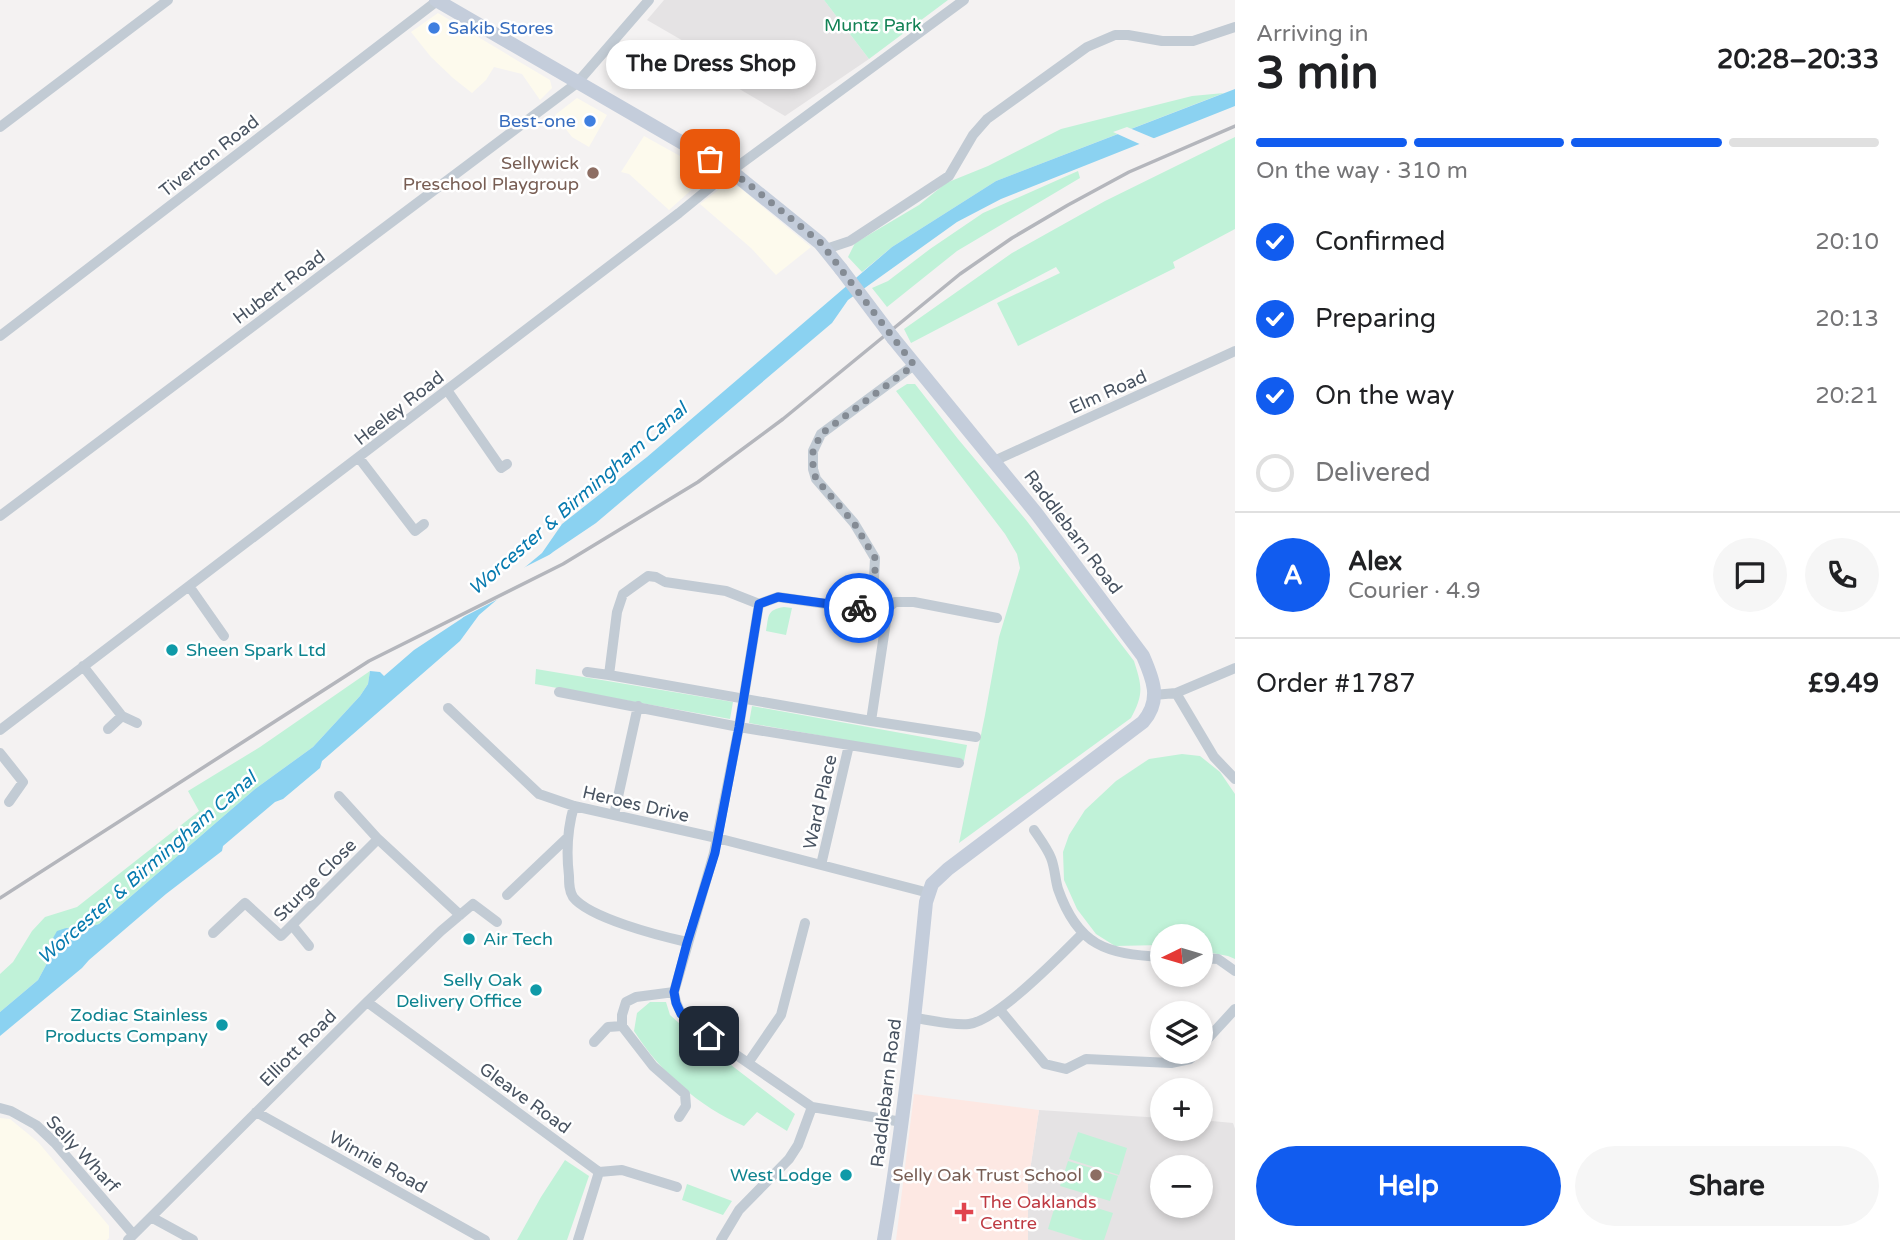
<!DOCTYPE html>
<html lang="en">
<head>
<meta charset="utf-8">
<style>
	:root { --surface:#fff; --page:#f6f6f6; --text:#202124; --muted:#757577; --line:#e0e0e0; --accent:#115cef }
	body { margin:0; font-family:"Varela Round",sans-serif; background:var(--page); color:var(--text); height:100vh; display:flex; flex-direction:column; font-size:26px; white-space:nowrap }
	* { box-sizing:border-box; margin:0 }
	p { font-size:23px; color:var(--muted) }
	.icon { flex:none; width:38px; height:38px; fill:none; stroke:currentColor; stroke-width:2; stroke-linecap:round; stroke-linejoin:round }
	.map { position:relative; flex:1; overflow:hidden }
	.drawer { display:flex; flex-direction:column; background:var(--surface); width:665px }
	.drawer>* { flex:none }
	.needle { width:46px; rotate:265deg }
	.fabs { position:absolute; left:1150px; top:924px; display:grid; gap:14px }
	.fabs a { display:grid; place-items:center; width:63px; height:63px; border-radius:50%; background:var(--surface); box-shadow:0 4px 10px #0003; font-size:35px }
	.pin { position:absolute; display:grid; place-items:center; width:60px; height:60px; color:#fff; margin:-30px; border-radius:14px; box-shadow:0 4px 10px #0006 }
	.courier { position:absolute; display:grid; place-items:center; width:70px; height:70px; margin:-35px; border:5px solid #115cef; border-radius:50%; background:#fff; color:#222; box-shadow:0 2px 9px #0007 }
	.bubble { position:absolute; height:49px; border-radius:24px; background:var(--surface); box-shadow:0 4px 10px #0003; font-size:23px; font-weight:800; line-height:49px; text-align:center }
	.head em { font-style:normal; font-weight:800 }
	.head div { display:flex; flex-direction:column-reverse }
	.head { display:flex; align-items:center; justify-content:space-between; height:119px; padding:0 21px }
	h1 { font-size:46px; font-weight:800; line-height:52px }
	.bar { display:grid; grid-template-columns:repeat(4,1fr); gap:10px 7px; align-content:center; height:84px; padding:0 21px }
	.bar i { height:9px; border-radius:5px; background:var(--line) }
	.bar .current { background:var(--accent) }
	.bar p { grid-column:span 4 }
	.line { display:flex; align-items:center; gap:18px; padding:0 21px; border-top:2px solid var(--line) }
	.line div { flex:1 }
	.round { display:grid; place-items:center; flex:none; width:74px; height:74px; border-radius:37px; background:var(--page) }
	ol { padding:0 21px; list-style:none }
	li { display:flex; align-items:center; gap:21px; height:77px }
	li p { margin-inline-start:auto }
	li .icon { padding:7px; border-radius:50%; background:var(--accent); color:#fff; stroke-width:4 }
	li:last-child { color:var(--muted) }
	li i { width:38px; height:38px; border:4px solid var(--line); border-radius:50% }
	.button { display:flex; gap:14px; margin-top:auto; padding:14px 21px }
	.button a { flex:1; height:80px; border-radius:42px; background:var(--accent); color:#fff; font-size:28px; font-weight:800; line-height:80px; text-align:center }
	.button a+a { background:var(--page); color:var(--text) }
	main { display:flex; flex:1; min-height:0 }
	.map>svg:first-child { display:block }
	.commercial { fill:#fdfaed }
	.education { fill:#e5e3e4; fill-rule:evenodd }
	.medical { fill:#fde8e3 }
	.green { fill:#c0f2d8 }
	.water { fill:#8bd2f1 }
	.pier { fill:#f4f2f2 }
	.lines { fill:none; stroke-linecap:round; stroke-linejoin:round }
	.street { stroke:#c2cbd4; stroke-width:10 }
	.secondary { stroke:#c4cddb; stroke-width:14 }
	.rail { stroke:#b4b6bc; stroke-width:3.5 }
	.secondary-bridge { stroke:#c4cddb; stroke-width:14 }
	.done { stroke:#848b94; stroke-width:7; stroke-dasharray:0 12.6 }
	.route { stroke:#115cef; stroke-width:9 }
	.shop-dot { fill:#3f7fe0; stroke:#fff; stroke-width:2.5 }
	.education-dot { fill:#8d6e63; stroke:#fff; stroke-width:2.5 }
	.culture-dot { fill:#0f9aa8; stroke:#fff; stroke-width:2.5 }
	.health-dot { fill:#e0444e; stroke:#fff; stroke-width:2.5 }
	.labels { text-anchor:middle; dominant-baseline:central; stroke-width:5; stroke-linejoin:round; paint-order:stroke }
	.park-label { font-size:18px; fill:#138255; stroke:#fff }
	.shop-label { font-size:18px; fill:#366cbe; stroke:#fff; text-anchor:start }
	.street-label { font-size:18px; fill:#485361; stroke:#fff }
	.education-label { font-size:18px; fill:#785e54; stroke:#fff; text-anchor:end }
	.culture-label { font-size:18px; fill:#0d838f; stroke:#fff; text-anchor:end }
	.health-label { font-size:18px; fill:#be3a42; stroke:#fff; text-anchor:start }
	.water-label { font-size:19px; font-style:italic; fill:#067aaf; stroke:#fff }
</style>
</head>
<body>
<main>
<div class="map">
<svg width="1235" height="1240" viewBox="0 0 1235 1240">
	<rect width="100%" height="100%" fill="#f4f2f2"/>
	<!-- commercial -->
	<path class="commercial" d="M438,13L550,80L552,88L540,100L522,74L494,67L486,80L472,93L453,78L431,57L411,32Z
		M577,98L607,115L589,147L572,137L555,115Z
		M644,136L707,171V176L669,210L629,174L621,172Z
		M725,185L739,187L811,247L776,275L751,248L700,204Z
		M0,1118L10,1119L38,1142L109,1226V1238L107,1240H0Z"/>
	<!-- education -->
	<path class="education" d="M664,0H824L869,59L785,116L680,54L685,42L647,20Z
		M1039,1110L1162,1118V1129H1200L1201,1120L1233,1123L1235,1129V1240H1028V1184ZM1162,1167H1200V1206H1162Z"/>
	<!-- medical -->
	<path class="medical" d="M914,1094L1039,1110L1028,1184V1240H896Z"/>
	<!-- green -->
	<path class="green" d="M824,0H948L869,59Z
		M1224,93L996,181L892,247L862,272L848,257L855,243L919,205L946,183L988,166L1061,129L1192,96Z
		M1235,137V229L1173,262L1175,268L1018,346L997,303L1060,273L1056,267L911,343L904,329L1012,253L1105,201Z
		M1078,171L1080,178L957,251L887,307L872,288L888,281L930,249L983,213Z
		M907,384H915L958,439L1026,520L1134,661C1142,686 1144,694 1131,718L959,843L985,715L999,637L1020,568L1017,554L1005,534L896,391Z
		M784,607L792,608L786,635L766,631C769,616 766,610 784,607Z
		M536,669L733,702L730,719L535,684Z
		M370,671L368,684L360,696L313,747L255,789L99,924L82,929L66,928L53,938L52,954L38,980L0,1012V974L13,962L32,931L45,917L77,907L199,811L188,791L260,747Z
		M752,706L967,745L964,761L749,723Z
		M1182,754L1200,756L1220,772L1235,794V959L1228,956L1201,951L1200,936H1162V945L1115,946L1096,934L1077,909L1064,880L1063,852L1069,835L1085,810L1116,781L1149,759Z
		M650,1002H666L670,1015L697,1039L795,1114L787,1131L757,1112L744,1126C698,1106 661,1073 634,1031L637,1013Z
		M1078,1132L1127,1148L1119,1175L1069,1159Z
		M565,1160L589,1176L567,1240H517L541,1197Z
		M1068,1161L1118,1176L1110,1201L1060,1186Z
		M687,1184L732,1201L723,1215L682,1200Z
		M1058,1196L1113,1213L1104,1240H1083L1048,1229Z"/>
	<!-- water -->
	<path class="water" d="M1235,89V106L1001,199L957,222L848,300L832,323L596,523L553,552L479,615L460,641L322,761L320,768L283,799L275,802L223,846L222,851L166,894L89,960L82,968L0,1036V1012L38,980L52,954L53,938L57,931L66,928L82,929L99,924L255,789L313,747L360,696L368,684L370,671L380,672L384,676L414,650L461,619L524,568L542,553L562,524L647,457L892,247L996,181Z"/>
	<!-- pier -->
	<path class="pier" d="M1127,127L1158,140L1144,146L1113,132Z
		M557,551L552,558L512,592L444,627L459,617L513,573Z"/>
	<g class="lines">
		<!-- street -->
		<path class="street" d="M0,127L168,0
			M826,249L850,241L949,176L973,135L987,119L1087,47L1115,35H1128L1162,41H1193L1235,27
			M0,336L437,1
			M447,390L501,468L507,464
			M359,458L415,531L424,524
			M994,461L1235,351
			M0,516L577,83L649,0
			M189,586L224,636
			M873,600L875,558L854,523L816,479L813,469V451L821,434L914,365
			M759,604L739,727L714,853L674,992C676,1006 680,1013 690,1023L812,1107L902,1122
			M888,608L871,721L609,675L617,612L623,594L648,576L656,577L665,582L726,591L759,604L778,597L862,609L873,600L888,608L895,602H914L997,618
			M83,666L122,716L137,723
			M587,672L609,675
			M559,692L739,727L959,763
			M1176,693L1214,757L1235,779
			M1154,695L1176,693L1235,668
			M448,708L539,794L574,806L717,838L929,893
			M871,721L976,737
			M108,729L122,716
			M0,730L679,213L723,177L964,0
			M0,753L23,782L9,802
			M339,796L378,839L460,915
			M574,806C567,830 566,851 569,876C569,883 569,891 573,897C589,918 660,936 687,942
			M614,815L638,706
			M1034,830C1040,839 1047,848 1051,858C1055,868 1055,879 1058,889C1078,946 1106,954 1162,957
			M821,865L849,745
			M507,895L568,837
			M292,925L309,946
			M213,933L245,903L281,936L378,839
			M1200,958L1218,959L1235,971
			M674,992L636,997L626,1002L622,1015V1026L653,1066L685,1094L686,1106L679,1117
			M367,1002L599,1172L622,1170L677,1187
			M1000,1010L1045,1064L1066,1069L1086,1059L1171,1063L1190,1059L1196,1052
			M915,1018C930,1020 954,1026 969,1024C998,1020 1060,956 1083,933
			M594,1042L608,1027L622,1026
			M1200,1047L1235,1009
			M748,1063L781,1015L805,923
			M0,1108L11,1111L36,1125L55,1143L133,1234
			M256,1112L485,1240
			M151,1217L193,1240
			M128,1240L367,1002L441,931L473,904L497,922
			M578,1240L599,1172
			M721,1240L739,1210L789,1159L798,1145L812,1107"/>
		<!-- secondary -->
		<path class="secondary" d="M436,0L731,171L820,243L841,269
			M884,1240C903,1128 915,1015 926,902L932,884L948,869L1143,722C1162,700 1153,679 1143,656L1036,513L893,338"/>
		<!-- rail -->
		<path class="rail" d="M0,898L369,661L563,564L698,482L783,419L960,274L1012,238L1068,205L1129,172L1235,126"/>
		<!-- secondary-bridge -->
		<path class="secondary-bridge" d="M841,269L893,338"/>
	</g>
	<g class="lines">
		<!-- done -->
		<path class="done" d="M710,159L731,171L751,186L821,243L914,365L821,434L813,451V469L816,479L854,523L875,558V586L873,600L868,605L859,608"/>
		<!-- route -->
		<path class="route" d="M709,1036L681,1014L676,1003L674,992L687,943L715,853L739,727L759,604L778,597L859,608"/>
	</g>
	<!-- markers -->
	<g class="shop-dot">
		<circle cx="434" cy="28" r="7"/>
		<circle cx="590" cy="121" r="7"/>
	</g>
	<g class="education-dot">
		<circle cx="593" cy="173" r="7"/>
		<circle cx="1096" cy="1175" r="7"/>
	</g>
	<g class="culture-dot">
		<circle cx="172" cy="650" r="7"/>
		<circle cx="469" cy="939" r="7"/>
		<circle cx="536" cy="990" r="7"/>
		<circle cx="222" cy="1025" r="7"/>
		<circle cx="846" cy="1175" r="7"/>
	</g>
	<path class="health-dot" d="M960.5 1201.5h7v7h7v7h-7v7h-7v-7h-7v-7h7z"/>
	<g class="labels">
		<!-- park labels -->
		<g class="park-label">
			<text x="873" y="25">Muntz Park</text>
		</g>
		<!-- shop labels -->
		<g class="shop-label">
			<text x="448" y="28">Sakib Stores</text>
			<text x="576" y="121" text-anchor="end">Best-one</text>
		</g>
		<!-- street labels -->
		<g class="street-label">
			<text transform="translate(209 156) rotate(-38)">Tiverton Road</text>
			<text transform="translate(279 287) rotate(-37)">Hubert Road</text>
			<text transform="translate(1108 392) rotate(-24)">Elm Road</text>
			<text transform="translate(399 408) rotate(-38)">Heeley Road</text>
			<text transform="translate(1073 532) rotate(53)">Raddlebarn Road</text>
			<text transform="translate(820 802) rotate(-77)">Ward Place</text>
			<text transform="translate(636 804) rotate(13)">Heroes Drive</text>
			<text transform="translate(315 880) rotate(-45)">Sturge Close</text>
			<text transform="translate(298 1048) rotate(-45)">Elliott Road</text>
			<text transform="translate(886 1093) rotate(-83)">Raddlebarn Road</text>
			<text transform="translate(525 1098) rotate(36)">Gleave Road</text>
			<text transform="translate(83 1154) rotate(47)">Selly Wharf</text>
			<text transform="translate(378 1162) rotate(29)">Winnie Road</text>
		</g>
		<!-- education labels -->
		<g class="education-label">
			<text x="579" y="163">Sellywick<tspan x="579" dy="21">Preschool Playgroup</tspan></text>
			<text x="1082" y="1175">Selly Oak Trust School</text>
		</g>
		<!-- culture labels -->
		<g class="culture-label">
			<text x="186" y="650" text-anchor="start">Sheen Spark Ltd</text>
			<text x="483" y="939" text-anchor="start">Air Tech</text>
			<text x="522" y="980">Selly Oak<tspan x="522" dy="21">Delivery Office</tspan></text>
			<text x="208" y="1015">Zodiac Stainless<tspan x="208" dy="21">Products Company</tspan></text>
			<text x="832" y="1175">West Lodge</text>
		</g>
		<!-- health labels -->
		<g class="health-label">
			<text x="980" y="1202">The Oaklands<tspan x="980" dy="21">Centre</tspan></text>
		</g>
		<!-- water labels -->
		<g class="water-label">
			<text transform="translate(578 499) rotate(-41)">Worcester &amp; Birmingham Canal</text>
			<text transform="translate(147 868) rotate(-41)">Worcester &amp; Birmingham Canal</text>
		</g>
	</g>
</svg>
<div class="fabs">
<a><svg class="needle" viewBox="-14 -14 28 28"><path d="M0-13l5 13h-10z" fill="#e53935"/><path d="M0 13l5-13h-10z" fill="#757577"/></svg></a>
<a><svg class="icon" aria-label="layers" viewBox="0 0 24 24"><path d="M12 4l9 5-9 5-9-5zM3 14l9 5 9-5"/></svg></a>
<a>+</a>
<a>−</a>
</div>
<div class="pin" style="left:710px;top:159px;background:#ea580c"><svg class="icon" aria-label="bag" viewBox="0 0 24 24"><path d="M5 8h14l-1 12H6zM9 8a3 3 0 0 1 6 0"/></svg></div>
<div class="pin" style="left:709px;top:1036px;background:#1f2937"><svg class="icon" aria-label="home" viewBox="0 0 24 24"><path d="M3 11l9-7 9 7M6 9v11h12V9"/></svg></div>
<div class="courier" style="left:859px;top:608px"><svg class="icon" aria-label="bike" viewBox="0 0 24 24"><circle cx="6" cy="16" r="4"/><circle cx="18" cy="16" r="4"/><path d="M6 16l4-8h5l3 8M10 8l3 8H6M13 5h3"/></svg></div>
<div class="bubble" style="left:606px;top:40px;width:210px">The Dress Shop</div>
</div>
<section class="drawer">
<div class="head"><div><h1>3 min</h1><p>Arriving in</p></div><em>20:28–20:33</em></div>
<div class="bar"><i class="current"></i><i class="current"></i><i class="current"></i><i></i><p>On the way · 310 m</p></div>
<ol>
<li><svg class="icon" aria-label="check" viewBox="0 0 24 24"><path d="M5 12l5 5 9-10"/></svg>Confirmed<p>20:10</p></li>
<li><svg class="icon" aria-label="check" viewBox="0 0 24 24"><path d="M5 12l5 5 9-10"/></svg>Preparing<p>20:13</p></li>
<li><svg class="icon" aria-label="check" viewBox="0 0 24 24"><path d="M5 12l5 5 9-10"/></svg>On the way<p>20:21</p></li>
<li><i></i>Delivered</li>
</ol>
<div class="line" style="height:126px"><b class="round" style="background:var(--accent);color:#fff">A</b><div><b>Alex</b><p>Courier · 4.9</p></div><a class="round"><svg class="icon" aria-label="chat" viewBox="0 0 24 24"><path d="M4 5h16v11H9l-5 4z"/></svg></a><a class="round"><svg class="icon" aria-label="phone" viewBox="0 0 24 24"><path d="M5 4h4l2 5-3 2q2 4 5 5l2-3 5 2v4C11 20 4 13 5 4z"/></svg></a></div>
<div class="line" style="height:91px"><div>Order #1787</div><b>£9.49</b></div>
<div class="button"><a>Help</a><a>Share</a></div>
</section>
</main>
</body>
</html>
